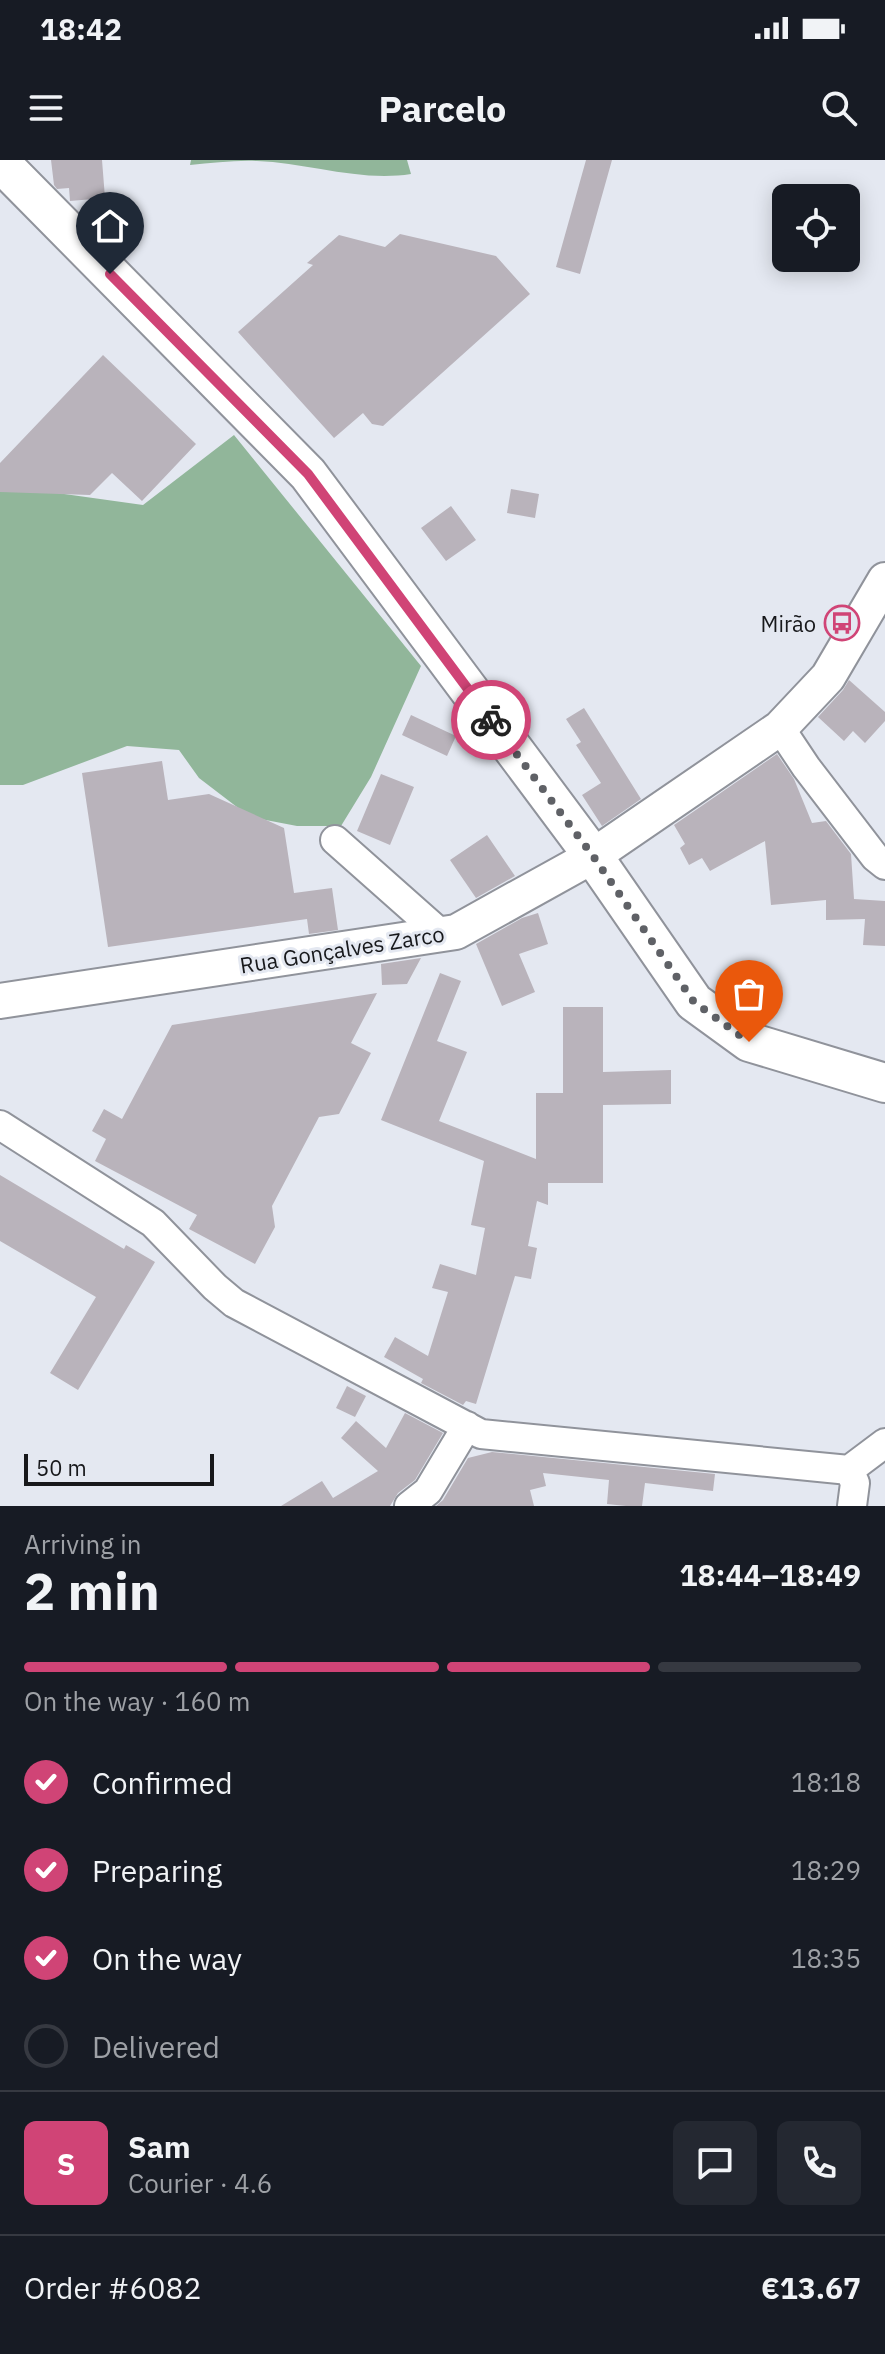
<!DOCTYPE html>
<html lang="en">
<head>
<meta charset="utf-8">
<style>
	:root { --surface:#171b24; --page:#242831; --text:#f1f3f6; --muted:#9ea1a6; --line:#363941; --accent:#d04476 }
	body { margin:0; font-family:"IBM Plex Sans",sans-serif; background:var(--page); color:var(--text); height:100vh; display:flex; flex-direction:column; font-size:30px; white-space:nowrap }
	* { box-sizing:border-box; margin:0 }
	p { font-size:26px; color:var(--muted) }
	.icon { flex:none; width:44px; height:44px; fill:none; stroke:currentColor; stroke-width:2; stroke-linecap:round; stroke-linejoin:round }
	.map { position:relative; height:1346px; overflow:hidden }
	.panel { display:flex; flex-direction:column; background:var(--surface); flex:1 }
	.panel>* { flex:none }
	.buttons { position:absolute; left:772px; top:24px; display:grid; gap:16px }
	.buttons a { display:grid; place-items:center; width:88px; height:88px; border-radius:12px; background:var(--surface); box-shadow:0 4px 20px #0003; font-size:40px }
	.scale { position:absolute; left:24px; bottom:20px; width:190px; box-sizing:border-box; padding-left:8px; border:4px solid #17181b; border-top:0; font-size:22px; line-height:28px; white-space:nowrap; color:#17181b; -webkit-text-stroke:6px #e4e8f1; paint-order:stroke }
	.pin { position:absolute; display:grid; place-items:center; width:68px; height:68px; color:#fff; margin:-82px -34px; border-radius:50% 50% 50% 0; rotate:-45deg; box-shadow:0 0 8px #0007 }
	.pin .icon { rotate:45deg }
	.courier { position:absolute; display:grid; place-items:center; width:80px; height:80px; margin:-40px; border:6px solid #d04476; border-radius:50%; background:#fff; color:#222; box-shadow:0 2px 10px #0007 }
	.summary em { font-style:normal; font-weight:700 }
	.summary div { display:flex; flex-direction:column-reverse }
	.summary { display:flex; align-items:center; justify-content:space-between; height:136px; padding:0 24px }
	h1 { font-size:52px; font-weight:700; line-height:60px }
	.bar { display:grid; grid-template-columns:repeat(4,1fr); gap:12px 8px; align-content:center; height:96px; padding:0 24px }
	.bar i { height:10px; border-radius:6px; background:var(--line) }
	.bar .on { background:var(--accent) }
	.bar p { grid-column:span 4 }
	.line { display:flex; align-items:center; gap:20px; padding:0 24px; border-top:2px solid var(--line) }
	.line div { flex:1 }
	.round { display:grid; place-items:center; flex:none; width:84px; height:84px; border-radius:12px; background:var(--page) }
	ol { padding:0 24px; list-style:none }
	li { display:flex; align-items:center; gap:24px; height:88px }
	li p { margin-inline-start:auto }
	li .icon { padding:8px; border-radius:50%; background:var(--accent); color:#fff; stroke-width:4 }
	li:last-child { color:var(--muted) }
	li i { width:44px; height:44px; border:4px solid var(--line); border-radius:50% }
	.status { display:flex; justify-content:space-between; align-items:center; height:56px; padding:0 40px; background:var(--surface); direction:ltr }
	.status svg { height:22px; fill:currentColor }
	header { display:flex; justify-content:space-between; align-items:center; height:104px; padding:0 24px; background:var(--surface); font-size:36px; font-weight:700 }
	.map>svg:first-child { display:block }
	.forest { fill:#91b69a }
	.building { fill:#b9b3bb }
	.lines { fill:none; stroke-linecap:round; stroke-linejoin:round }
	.minor-casing { stroke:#90939b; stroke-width:32 }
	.tertiary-casing { stroke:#90939b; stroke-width:38 }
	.secondary-casing { stroke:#90939b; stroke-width:42 }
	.minor { stroke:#fff; stroke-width:28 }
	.tertiary { stroke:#fff; stroke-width:34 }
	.secondary { stroke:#fff; stroke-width:38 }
	.done { stroke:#5f6166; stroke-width:8; stroke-dasharray:0 14.4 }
	.route { stroke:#d04476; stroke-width:10 }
	.labels { text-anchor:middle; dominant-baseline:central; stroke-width:6; stroke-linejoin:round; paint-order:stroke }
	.poi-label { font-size:22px; fill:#17181b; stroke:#e4e8f1; text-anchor:end }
	.street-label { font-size:22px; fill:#17181b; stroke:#e4e8f1 }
</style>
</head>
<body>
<div class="status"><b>18:42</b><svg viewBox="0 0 49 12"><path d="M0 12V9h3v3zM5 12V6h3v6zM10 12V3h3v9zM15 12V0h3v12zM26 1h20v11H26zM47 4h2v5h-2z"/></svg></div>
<header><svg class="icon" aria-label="menu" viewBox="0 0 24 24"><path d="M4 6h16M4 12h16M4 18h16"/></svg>Parcelo<svg class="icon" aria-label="search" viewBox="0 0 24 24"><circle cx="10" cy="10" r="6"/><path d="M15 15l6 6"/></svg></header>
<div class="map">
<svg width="885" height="1346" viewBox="0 0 885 1346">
	<rect width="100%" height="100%" fill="#e4e8f1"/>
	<!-- forest -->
	<path class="forest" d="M191,0H407L411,14C360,22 308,3 257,1C236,0 212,3 190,5Z
		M234,275L421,506L371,617L341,666H297L250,657L199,618L179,590L127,586L23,625H0V325L143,345Z"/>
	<!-- building -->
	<path class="building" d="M51,0H102L105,38L70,41L69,28L57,29L54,25Z
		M586,0H612L580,114L556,107Z
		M400,74L496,96L530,134L383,266L372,264L363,253L334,278L238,172L313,105L307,103L339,75L385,87Z
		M103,195L196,284L142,341L112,313L90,335L0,332V303Z
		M511,329L539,334L535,358L507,353Z
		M451,346L476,380L446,401L421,368Z
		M849,520L885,552V561L865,583L853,571L844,581L818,557L843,530Z
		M584,548L641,639L602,666L582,635L601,623L576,585L581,582L566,559Z
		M411,555L456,576L447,596L402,575Z
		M777,594L794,619L812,663L826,661L851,694L854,739L885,741V786L863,785L865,759L826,760V740L771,745L765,681L710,711L702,698L689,705L680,688L685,684L674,665Z
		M162,601L168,640L209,634L284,668L294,733L332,728L338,770L309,774L307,759L108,787L82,613Z
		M381,614L414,627L390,685L357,671Z
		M487,675L515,716L476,738L450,700Z
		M538,753L548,784L519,794L535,832L502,846L476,784L522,758Z
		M421,798L407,824L382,825L381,804Z
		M440,813L461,821L437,881L467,892L439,961L536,999V933H563V847H603V912L671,910V944L603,945V1023H548V1045L537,1041L528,1086L537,1088L531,1119L515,1116L476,1244L466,1241L463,1245L421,1223L423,1219L384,1197L395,1177L428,1196L448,1132L432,1128L440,1104L476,1115L485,1068L471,1065L484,1001L381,960Z
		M377,833L351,883L371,893L339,954L319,957L272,1046L275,1067L255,1104L189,1069L197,1055L95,1001L106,979L92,971L104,949L122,959L172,865Z
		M0,1015L124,1089L126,1085L155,1102L78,1230L50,1213L96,1137L0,1081Z
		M347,1226L366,1236L355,1257L336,1248Z
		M405,1253L443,1273L415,1320L398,1333L390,1346H281L322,1321L333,1338L378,1311L341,1278L356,1261L386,1288Z
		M492,1292L715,1314L713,1331L645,1323L642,1346H626L607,1344L609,1320L543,1313L546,1326L530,1330L534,1346H436L443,1340L468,1298Z"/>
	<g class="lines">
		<!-- minor casing -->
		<g class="minor-casing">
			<path id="minor" d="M780,568L806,607L875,697L885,705
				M335,680L441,774
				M0,965L153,1063L215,1127L234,1143L481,1274L849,1310L885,1283
				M849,1310L855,1323L852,1346
				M409,1346L428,1331L467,1266"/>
		</g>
		<!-- tertiary casing -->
		<g class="tertiary-casing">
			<path id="tertiary" d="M0,841L456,772L593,696L780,568L828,517L885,420"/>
		</g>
		<!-- secondary casing -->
		<g class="secondary-casing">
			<path id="secondary" d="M0,2L308,314L593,696L694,842L749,882L885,923"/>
		</g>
		<!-- minor -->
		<use href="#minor" class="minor"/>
		<!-- tertiary -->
		<use href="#tertiary" class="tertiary"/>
		<!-- secondary -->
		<use href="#secondary" class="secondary"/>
	</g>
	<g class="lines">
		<!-- done -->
		<path class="done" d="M491,560L593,696L694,842L749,882"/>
		<!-- route -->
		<path class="route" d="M110,114L308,314L491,560"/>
	</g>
	<!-- icons -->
	<defs>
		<g id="bus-ring" transform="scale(1.8)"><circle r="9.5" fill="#e4e8f1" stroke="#d04476" stroke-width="1.5"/><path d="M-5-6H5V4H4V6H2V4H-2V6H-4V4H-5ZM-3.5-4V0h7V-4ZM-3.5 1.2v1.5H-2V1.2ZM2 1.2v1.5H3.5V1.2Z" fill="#d04476"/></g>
	</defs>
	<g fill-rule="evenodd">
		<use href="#bus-ring" x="842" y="463"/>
	</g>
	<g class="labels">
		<!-- poi labels -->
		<g class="poi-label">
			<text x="816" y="463">Mirão</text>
		</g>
		<!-- street labels -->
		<g class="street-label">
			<text transform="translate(342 789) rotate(-9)">Rua Gonçalves Zarco</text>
		</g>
	</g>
</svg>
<div class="buttons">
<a><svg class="icon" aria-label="locate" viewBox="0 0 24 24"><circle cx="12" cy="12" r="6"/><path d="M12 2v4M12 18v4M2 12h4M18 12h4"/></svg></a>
</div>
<div class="scale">50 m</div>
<div class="pin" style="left:749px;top:882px;background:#ea580c"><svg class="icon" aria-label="bag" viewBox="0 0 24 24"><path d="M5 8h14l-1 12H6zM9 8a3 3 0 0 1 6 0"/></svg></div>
<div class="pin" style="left:110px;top:114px;background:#1f2937"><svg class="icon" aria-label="home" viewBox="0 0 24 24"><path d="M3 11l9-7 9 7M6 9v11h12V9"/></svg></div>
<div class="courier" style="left:491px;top:560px"><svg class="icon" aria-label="bike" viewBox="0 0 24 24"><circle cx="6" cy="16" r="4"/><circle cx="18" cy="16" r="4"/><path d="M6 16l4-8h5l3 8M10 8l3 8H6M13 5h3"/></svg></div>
</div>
<section class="panel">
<div class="summary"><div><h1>2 min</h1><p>Arriving in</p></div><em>18:44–18:49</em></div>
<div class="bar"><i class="on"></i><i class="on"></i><i class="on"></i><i></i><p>On the way · 160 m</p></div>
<ol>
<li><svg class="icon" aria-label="check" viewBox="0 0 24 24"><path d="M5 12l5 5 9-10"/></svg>Confirmed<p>18:18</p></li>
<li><svg class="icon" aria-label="check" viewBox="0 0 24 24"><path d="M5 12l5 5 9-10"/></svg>Preparing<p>18:29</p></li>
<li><svg class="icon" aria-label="check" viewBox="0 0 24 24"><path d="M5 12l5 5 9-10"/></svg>On the way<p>18:35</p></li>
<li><i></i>Delivered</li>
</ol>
<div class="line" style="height:144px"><b class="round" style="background:var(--accent);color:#fff">S</b><div><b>Sam</b><p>Courier · 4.6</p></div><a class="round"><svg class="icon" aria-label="chat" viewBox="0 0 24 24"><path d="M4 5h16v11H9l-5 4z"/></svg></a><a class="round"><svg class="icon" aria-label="phone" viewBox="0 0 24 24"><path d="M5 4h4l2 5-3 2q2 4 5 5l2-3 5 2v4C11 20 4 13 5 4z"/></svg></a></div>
<div class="line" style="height:104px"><div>Order #6082</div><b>€13.67</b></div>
</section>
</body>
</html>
